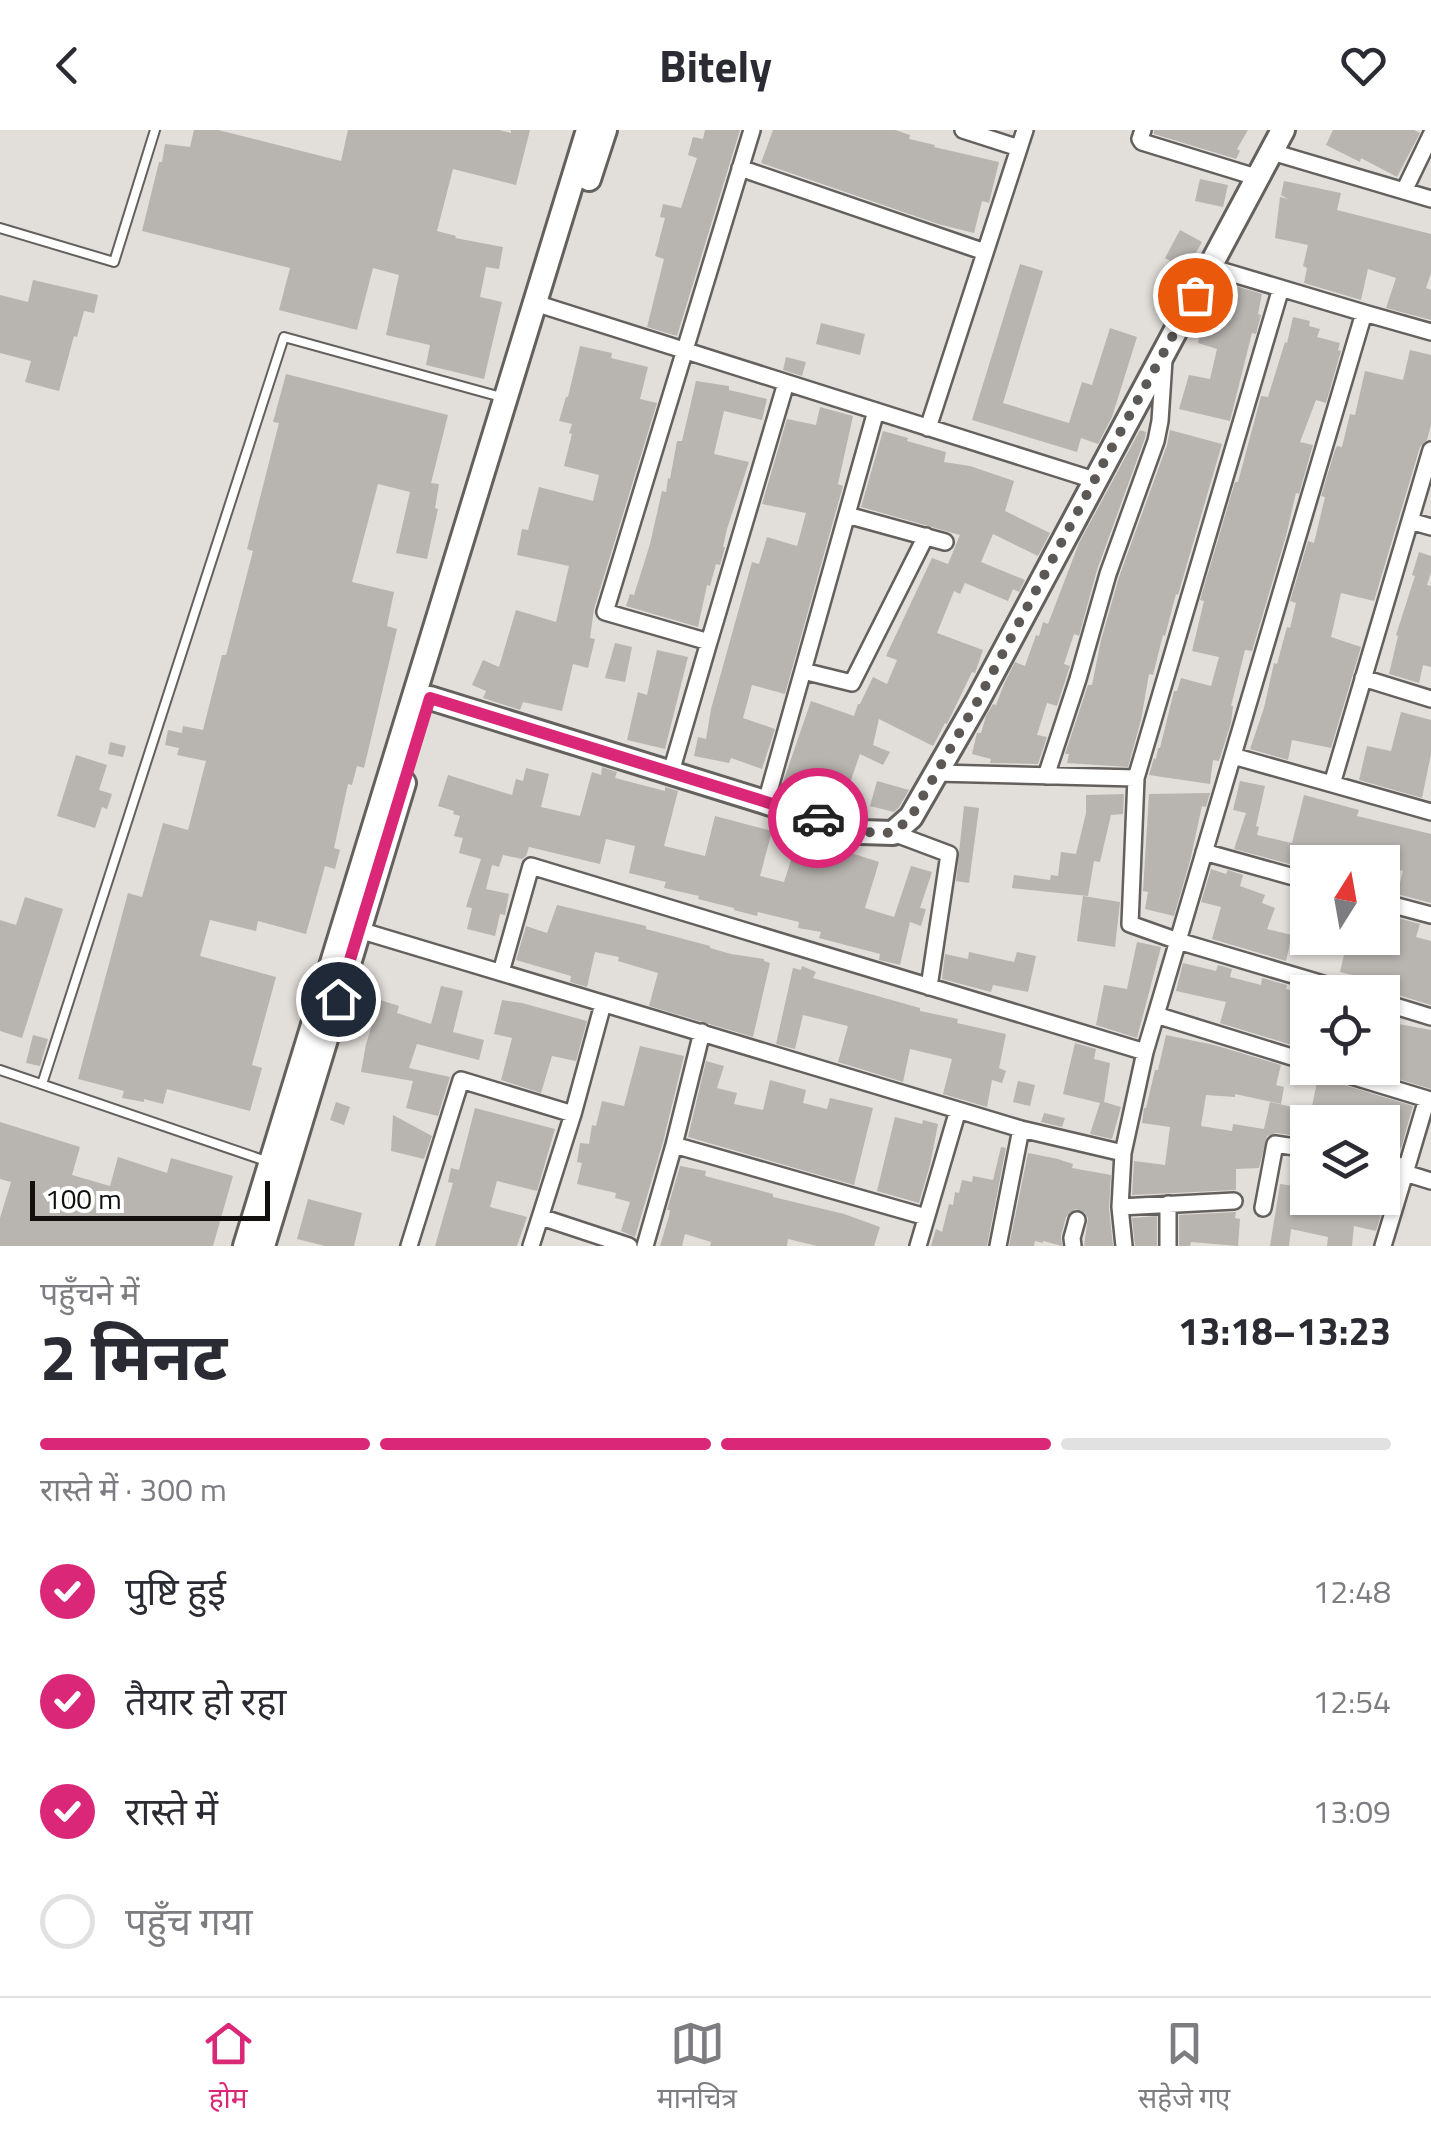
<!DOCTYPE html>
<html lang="hi">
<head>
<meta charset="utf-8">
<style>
	:root { --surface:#fff; --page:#f7f7f7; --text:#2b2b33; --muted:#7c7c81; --line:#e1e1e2; --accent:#db2777 }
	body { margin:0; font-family:"Titillium Web","Noto Sans Devanagari",sans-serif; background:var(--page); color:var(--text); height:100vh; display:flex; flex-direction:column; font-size:38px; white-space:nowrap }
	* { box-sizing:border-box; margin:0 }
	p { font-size:32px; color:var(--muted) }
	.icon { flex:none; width:55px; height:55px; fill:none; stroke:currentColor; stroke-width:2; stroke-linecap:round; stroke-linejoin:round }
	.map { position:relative; height:1116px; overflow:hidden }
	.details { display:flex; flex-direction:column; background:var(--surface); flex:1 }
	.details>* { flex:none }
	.needle { width:65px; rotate:11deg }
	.tools { position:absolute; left:1290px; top:715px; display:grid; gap:20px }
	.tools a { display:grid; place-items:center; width:110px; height:110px; border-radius:0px; background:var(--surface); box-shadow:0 2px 8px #0004; font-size:50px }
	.scale { position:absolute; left:30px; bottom:25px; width:240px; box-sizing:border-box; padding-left:10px; border:5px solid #12100f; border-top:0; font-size:28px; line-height:35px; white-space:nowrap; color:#12100f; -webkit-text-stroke:8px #fff; paint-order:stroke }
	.pin { position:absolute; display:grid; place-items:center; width:85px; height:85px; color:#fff; margin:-42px; border:5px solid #fff; border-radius:50%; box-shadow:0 2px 10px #0007 }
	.courier { position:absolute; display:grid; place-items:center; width:100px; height:100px; margin:-50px; border:8px solid #db2777; border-radius:50%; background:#fff; color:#222; box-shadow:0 2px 12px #0007 }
	.headline em { font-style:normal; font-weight:700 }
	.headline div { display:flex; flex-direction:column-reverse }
	.headline { display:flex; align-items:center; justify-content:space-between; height:170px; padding:0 40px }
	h1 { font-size:65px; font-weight:700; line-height:75px }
	.bar { display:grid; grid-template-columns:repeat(4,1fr); gap:15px 10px; align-content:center; height:120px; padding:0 40px }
	.bar i { height:12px; border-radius:8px; background:var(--line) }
	.bar .active { background:var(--accent) }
	.bar p { grid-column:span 4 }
	ol { padding:0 40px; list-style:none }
	li { display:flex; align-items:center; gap:30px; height:110px }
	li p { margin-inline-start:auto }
	li .icon { padding:10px; border-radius:50%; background:var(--accent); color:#fff; stroke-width:4 }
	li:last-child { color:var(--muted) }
	li i { width:55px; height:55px; border:5px solid var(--line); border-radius:50% }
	header { display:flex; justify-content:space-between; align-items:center; height:130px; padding:0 40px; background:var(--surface); font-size:45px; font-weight:700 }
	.dock { display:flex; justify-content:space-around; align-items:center; height:140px; border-top:2px solid var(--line); background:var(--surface); font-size:28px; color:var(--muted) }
	.dock a { display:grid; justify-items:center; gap:5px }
	.dock .active { color:var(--accent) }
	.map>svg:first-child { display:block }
	.building { fill:#b8b4b0 }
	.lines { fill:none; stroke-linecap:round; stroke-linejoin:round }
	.lane-casing { stroke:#64605d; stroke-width:12 }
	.street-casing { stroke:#64605d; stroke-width:20 }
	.secondary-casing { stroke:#64605d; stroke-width:28 }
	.lane { stroke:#fff; stroke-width:8 }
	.street { stroke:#fff; stroke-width:15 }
	.secondary { stroke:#fff; stroke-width:22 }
	.done { stroke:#5b5856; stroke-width:10; stroke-dasharray:0 18 }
	.route { stroke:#db2777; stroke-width:12 }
</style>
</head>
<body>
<header><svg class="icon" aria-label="back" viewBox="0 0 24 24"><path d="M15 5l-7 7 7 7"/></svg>Bitely<svg class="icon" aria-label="heart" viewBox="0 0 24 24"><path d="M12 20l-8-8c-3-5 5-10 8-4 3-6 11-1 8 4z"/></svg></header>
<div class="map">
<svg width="1431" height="1116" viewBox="0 0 1431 1116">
	<rect width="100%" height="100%" fill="#e2deda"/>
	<!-- building -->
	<path class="building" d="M194,0H218L341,31L348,0H499L511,3V0H530L516,55L453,39L437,101L456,106L455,108L503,117L499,139L486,137L480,167L502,172L484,249L426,235L430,215L386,205L399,145L373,138L357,200L279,180L290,138L142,101L159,32H162L165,14L190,17Z
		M705,0H740L677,206L647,197L664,129L655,126L665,88L660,87L663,74L681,78L697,28L688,25L693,7L703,9Z
		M773,0H895L910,5L909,9L935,15L934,17L999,32L989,73L982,71L974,103L938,94L761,33Z
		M1154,0H1248L1237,19L1240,21L1236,29L1154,4Z
		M1333,0H1414L1420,3L1397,47L1361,28L1360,32L1326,15Z
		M1200,49L1228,55L1223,77L1195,71Z
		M1284,51L1341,63L1337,80L1431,104V143L1426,158L1431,160V190L1386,178L1396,148L1368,139L1361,170L1304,153L1307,138L1303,136L1308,115L1275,108L1280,67L1288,69L1281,65Z
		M1180,100L1202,112L1186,140L1165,128Z
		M1020,134L1043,141L1003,273L1069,293L1082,252L1092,255L1110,198L1137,207L1112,287L1098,314L1081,308L1077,322L972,290Z
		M33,150L98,165L94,183L84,181L77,207L74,206L59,261L25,252L31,231L0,223V165L28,172Z
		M1219,151L1262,164L1258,184L1261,185L1256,204L1252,203L1230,291L1179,279L1189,245L1210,249L1217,219L1198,213L1205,185Z
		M1293,187L1310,191L1309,196L1320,199L1317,207L1340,213L1338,220L1341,221L1326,273L1316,270L1300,312L1313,315L1299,364L1296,363L1286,406L1252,521L1245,520L1231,576H1233L1231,593L1219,631L1213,630L1210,654L1149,645L1154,628L1156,629L1158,618H1160L1174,561H1177L1181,548L1211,556L1219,527L1192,521L1204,471L1200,470L1235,352H1238L1261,266L1268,267L1285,212L1287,213Z
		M821,193L865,204L860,225L816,214Z
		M580,216L612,223L611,228L648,237L640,269L657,273L594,479L590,508L595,509L588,538L573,534L562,581L523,572L520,580L483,568L486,561L472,555L483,530L499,537L516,480L556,492L569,436L517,425L522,399L528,400L539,357L593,371L599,345L564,336L572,304L569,303L572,294L559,291L566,267H568Z
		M1410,220L1431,225V295L1427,310L1420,317L1374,471L1341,463L1331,507L1361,517L1331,618L1292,610L1288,630L1250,619L1264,578L1274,533L1277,534L1287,497L1290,498L1296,473L1290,471L1308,411L1314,413L1325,367L1321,366L1335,320L1337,316L1342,317L1350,284L1355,285L1365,241L1403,250Z
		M786,227L806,232L802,246L783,240Z
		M286,244L448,285L431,353L439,354L435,378L438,379L427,429L396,423L410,362L378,354L352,452L394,462L387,496L397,499L364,638L357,636L352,655L348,654L334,718L340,720L335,739L325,736L306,804L258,791L256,801L210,790L200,826L276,847L252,935L262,938L250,981L167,959L163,974L144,969V972L122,968L124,961L78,949L128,763L142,767L163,693L188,700L206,631L177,625L179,618L165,615L168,600L182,603L183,596L203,600L222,525H226L253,421L247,419L279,293L273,292Z
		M696,251L729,256V260L767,269L762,290L724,281L714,324L749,332L727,399L723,417H725L720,435L716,434L710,456L707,455L698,497L626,476L630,464L634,465L650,414L662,361L666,362L668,348L670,349L677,311H682Z
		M820,277L853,286L838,354L843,356L785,564L752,555L743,588L775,599L762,639L731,628L729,633L694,626L698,607L706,609L711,579L752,432L759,434L767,407L797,416L806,383L762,374L787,289L816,295Z
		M1140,300L1146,302L1145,308L1097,440L1079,506L1074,504L1064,534L1070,536L1057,576L1047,573L1037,605L1047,607L1038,634L990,633L991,629L972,624L977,603H981L986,586L993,574L996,575L1004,554L1015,532L1025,536L1036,505L1039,506L1043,492L1048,494L1079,413Z
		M1170,300L1222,314L1178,465L1176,464L1165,506L1163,505L1153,545L1149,544L1141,590L1128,637L1067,633L1069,624H1065L1088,555H1092L1101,510L1119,447L1167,315Z
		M883,301L908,308L907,311L946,322L944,332L970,336L1014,351L1005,381L1050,403L1038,426L993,404L981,432L1025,450L1019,462L1013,459L1008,471L965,453L960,464L954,461L937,503L983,520L975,543L972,542L947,594L945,593L933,616L879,589L873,615L890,622L883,635L860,624L842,676L782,655L811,571L854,586L858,574H860L873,547L887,554L897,530L886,526L932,428L948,434L960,405L861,377Z
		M1419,422L1431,426V442L1427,455L1431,456V537L1423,535L1419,553L1389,544L1398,506L1396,505L1415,446L1412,445Z
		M615,513L632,517L625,552L605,548Z
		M657,520L688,527L665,619L627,610L638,562L647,565Z
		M1401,582L1431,590V624L1422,668L1359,650L1367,616L1391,621Z
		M110,612L126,616L123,627L108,624Z
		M76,625L107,635L99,660L112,664L107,679L102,677L95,698L57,686Z
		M602,637L617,642L615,648L665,661V657L678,661L664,716L705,726L715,686L772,701L760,746L784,752L798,708L848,722L879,732L865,778L894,787L911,736L932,742L920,778L926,779L921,796L910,792L900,835L879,830L880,824L819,808L821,802L798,798L799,792L758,782L757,786L734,780V778L698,769L699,766L664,758L666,752L629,743L635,716L606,709L600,734L529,717L526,726L522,729L503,725L499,737L492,735L486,759L509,764L505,785L500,784L495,806L467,799L472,778L466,777L481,729L459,723L463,708L454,706L460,686L453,684L454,681L438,676L448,645L512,665L516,649L523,651L526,638L549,644L541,677L580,686L592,642L601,645Z
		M877,651L909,660L899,677L894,682L870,676Z
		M1240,651L1265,656L1256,696L1259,697L1257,705L1292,713L1304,665L1359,680L1357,686L1431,704V773L1397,764L1403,741L1399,740L1400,736L1347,724L1345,732H1308V739L1234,719L1246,683L1233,680Z
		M1210,663L1206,677L1202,676L1190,731L1174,786L1145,779L1148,762L1143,761L1149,664Z
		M1124,664L1123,684L1111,685L1100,732L1094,731L1088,766L1012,758L1014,745L1050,750L1051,745L1058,746L1061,722L1076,724L1086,683V665Z
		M964,676L979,678L969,753L956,751Z
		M1211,739L1226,744L1228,740L1243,745L1240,756L1265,765L1262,773L1275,778L1267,799L1292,805L1291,808H1382V793L1389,794L1391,786L1420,794L1416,807L1431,811V875L1385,861L1370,862L1373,850L1340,842L1344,825L1290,813L1286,831L1212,809L1221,777L1201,772Z
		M1083,766L1120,772L1115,817L1077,811Z
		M25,767L63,779L22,908L0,901V790L16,795Z
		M557,775L646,796V799L710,816V818L731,824L764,829V831L770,833L753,907L649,876L658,843L618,831L619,827L595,822L587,857L570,852L571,846L516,830L526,796L547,803Z
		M1137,812L1161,817L1137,908L1096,895L1104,855L1127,859Z
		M969,822L1014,832L1017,822L1036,826L1028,862L993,855L991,862L942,849L945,824L968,829Z
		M1183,833L1216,841L1218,835L1232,839L1230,847L1261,855L1262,848L1287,855L1286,859L1308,864V920L1220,893L1226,872L1176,861Z
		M802,836L816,842L813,848L920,878V881L958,889L957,893L1006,904L999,938L1006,941L1002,953L992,950L987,977L943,964L952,929L910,919L903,952L838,932L848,896L803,885L795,919L776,914L793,838L801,840Z
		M441,856L463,861L453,902L484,910L479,930L417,914L409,938L450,947L438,986L406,978L413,951L361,942L366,914L380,870L399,876L397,883L431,894Z
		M502,870L522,873L587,891L576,931L552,926L541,963L501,950L512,908L494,904Z
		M1382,891L1431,900V959L1362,938H1382Z
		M33,905L48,909L40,936L26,933Z
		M1166,905L1214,915L1281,935L1276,955L1284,957L1281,974L1235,964V967L1206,965L1201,996L1232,1001L1233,994L1264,999L1270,972L1311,981L1318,947L1413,976L1401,1018L1382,1013V992H1308V1008L1277,1003L1267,1006L1259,1038L1236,1039V1060L1132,1065L1134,1031L1165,1035L1170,997L1142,993L1144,978H1146L1155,940H1158Z
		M1075,913L1096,919L1094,929L1110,933L1104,972L1121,977L1112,1009L1090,1004L1100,973L1063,964Z
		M640,916L684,926L663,1012L635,1107L621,1101L630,1072L615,1068L616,1063L577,1054L582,1033L577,1032L580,1013L589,1014L592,995L596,996L602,971L624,976Z
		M706,931L724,936L717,958L737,963L734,974L763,980L770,950L806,960L803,973L827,979L830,968L873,978L854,1055L688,1007Z
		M1018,951L1035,955L1030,976L1013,972Z
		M336,972L350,977L344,995L330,990Z
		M475,978L555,999L537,1061L497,1051L490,1077L527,1087L517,1116H435L453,1053L448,1052L451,1038L459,1040Z
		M1044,983L1065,988L1062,997L1041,992Z
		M393,985L432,1006L424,1029L391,1021Z
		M895,987L922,994L923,990L938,994L930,1035L919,1073L877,1061Z
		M0,992L80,1017L72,1045L110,1056L118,1027L167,1043L171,1028L233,1046L213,1116H0V1088L11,1052L0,1049Z
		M1001,1017L1006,1018L987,1116H931L936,1099L942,1102L949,1074L953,1075L955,1062L959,1063L962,1050L972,1052L973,1046L993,1050Z
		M1028,1023L1058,1029L1073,1034L1072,1038L1111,1045L1109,1078L1113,1116H1084L1088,1088L1084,1082L1075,1079L1066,1087L1061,1106L1062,1116L1043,1111V1113L1035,1111L1034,1116H1009Z
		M680,1036L706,1041L705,1046L773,1064V1067L844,1084L880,1097L874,1116H817L788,1109L787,1116H710L711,1112L685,1104L682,1116H660L669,1086L670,1080H667Z
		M1280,1054L1308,1058V1068H1386L1376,1101L1354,1096L1352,1116H1327L1328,1107L1291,1099L1289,1116H1270Z
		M308,1069L362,1083L354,1116H325L297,1109Z
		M1236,1082L1235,1088L1240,1089L1238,1116L1191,1112L1190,1116H1179V1085Z
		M1157,1086V1116H1135L1132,1088Z"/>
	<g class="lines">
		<!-- lane casing -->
		<g class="lane-casing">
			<path id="lane" d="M0,98L114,132L155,0
				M0,940L266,1031
				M42,954L284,207L501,267"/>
		</g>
		<!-- street casing -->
		<g class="street-casing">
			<path id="street" d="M963,0L1019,18
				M1143,0L1140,9L1142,12L1259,48
				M1272,22L1431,69
				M740,38L985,122
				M1404,61L1431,5
				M535,173L1094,350
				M1364,183L1431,202
				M928,298L1025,0
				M847,385L945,412
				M1410,391L1431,397
				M709,512L786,253
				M803,541L852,553L926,406
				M1363,548L1431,569
				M1233,626L1431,682
				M671,642L709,512L605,482L752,0
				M936,643L1136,648L1130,794L1178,811L1350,862
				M1046,646L1078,549L1108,444L1156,311L1160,291L1164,230
				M1136,648L1281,158
				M1332,654L1431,320
				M766,672L876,281
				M893,703L949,724L929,857
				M1204,722L1308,751
				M1382,772L1431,785
				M359,800L1021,999L1123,1023L1145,922L1364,183L1210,137
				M501,842L531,736L1145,922
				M1382,872L1431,887
				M1156,885L1308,932
				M1325,938L1427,969L1405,1043L1431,1051
				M674,1015L702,902
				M1123,1023L1120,1077L1124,1116
				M1382,1033L1407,1037
				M1120,1077L1234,1071
				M1263,1078L1275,1014L1308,1019
				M541,1087L629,1116
				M409,1116L461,950L573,984L603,874
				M531,1116L573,984
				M645,1116L674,1015L926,1087
				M918,1116L958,980
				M998,1116L1021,999
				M1073,1116L1072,1108L1077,1090
				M1168,1116V1074
				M1383,1116L1405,1043"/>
		</g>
		<!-- secondary casing -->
		<g class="secondary-casing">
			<path id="secondary" d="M589,49L605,0
				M430,568L861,702L893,703L911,687L977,572L1283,0
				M245,1116L588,0
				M263,1116L404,653"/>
		</g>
		<!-- lane -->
		<use href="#lane" class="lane"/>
		<!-- street -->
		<use href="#street" class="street"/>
		<!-- secondary -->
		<use href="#secondary" class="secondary"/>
	</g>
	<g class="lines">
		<!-- done -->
		<path class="done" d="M818,688L861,702L893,703L911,687L977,572L1104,332L1195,165"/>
		<!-- route -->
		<path class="route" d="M338,869L430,568L818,688"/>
	</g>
</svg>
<div class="tools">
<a><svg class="needle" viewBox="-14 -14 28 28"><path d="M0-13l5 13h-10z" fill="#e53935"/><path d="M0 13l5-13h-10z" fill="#7c7c81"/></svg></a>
<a><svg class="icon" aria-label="locate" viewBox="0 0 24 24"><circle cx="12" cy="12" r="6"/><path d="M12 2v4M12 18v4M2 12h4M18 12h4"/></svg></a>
<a><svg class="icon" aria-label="layers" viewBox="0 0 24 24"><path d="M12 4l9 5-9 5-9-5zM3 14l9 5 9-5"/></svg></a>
</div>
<div class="scale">100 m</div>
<div class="pin" style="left:1195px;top:165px;background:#ea580c"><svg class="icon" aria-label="bag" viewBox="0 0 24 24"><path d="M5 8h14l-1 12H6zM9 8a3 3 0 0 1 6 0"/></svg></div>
<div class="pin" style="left:338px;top:869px;background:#1f2937"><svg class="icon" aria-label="home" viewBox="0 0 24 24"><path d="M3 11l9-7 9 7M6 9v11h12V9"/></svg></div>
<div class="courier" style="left:818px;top:688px"><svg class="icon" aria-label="car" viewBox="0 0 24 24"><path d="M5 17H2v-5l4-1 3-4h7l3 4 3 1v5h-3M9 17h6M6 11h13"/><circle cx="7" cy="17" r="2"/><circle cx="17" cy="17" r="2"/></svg></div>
</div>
<section class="details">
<div class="headline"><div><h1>2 मिनट</h1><p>पहुँचने में</p></div><em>13:18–13:23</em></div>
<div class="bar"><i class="active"></i><i class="active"></i><i class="active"></i><i></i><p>रास्ते में · 300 m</p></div>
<ol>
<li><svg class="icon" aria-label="check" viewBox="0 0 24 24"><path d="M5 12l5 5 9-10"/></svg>पुष्टि हुई<p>12:48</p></li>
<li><svg class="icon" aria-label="check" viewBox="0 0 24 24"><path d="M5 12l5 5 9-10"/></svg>तैयार हो रहा<p>12:54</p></li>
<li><svg class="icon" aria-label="check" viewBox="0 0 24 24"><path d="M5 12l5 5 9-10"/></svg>रास्ते में<p>13:09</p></li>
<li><i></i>पहुँच गया</li>
</ol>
</section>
<nav class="dock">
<a class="active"><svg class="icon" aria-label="home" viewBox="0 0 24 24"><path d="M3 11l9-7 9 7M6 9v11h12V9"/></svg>होम</a>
<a><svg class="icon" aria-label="map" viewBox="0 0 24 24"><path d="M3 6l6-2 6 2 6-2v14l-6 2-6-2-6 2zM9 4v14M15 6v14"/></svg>मानचित्र</a>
<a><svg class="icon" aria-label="saved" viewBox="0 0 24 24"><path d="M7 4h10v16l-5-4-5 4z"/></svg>सहेजे गए</a>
</nav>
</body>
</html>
